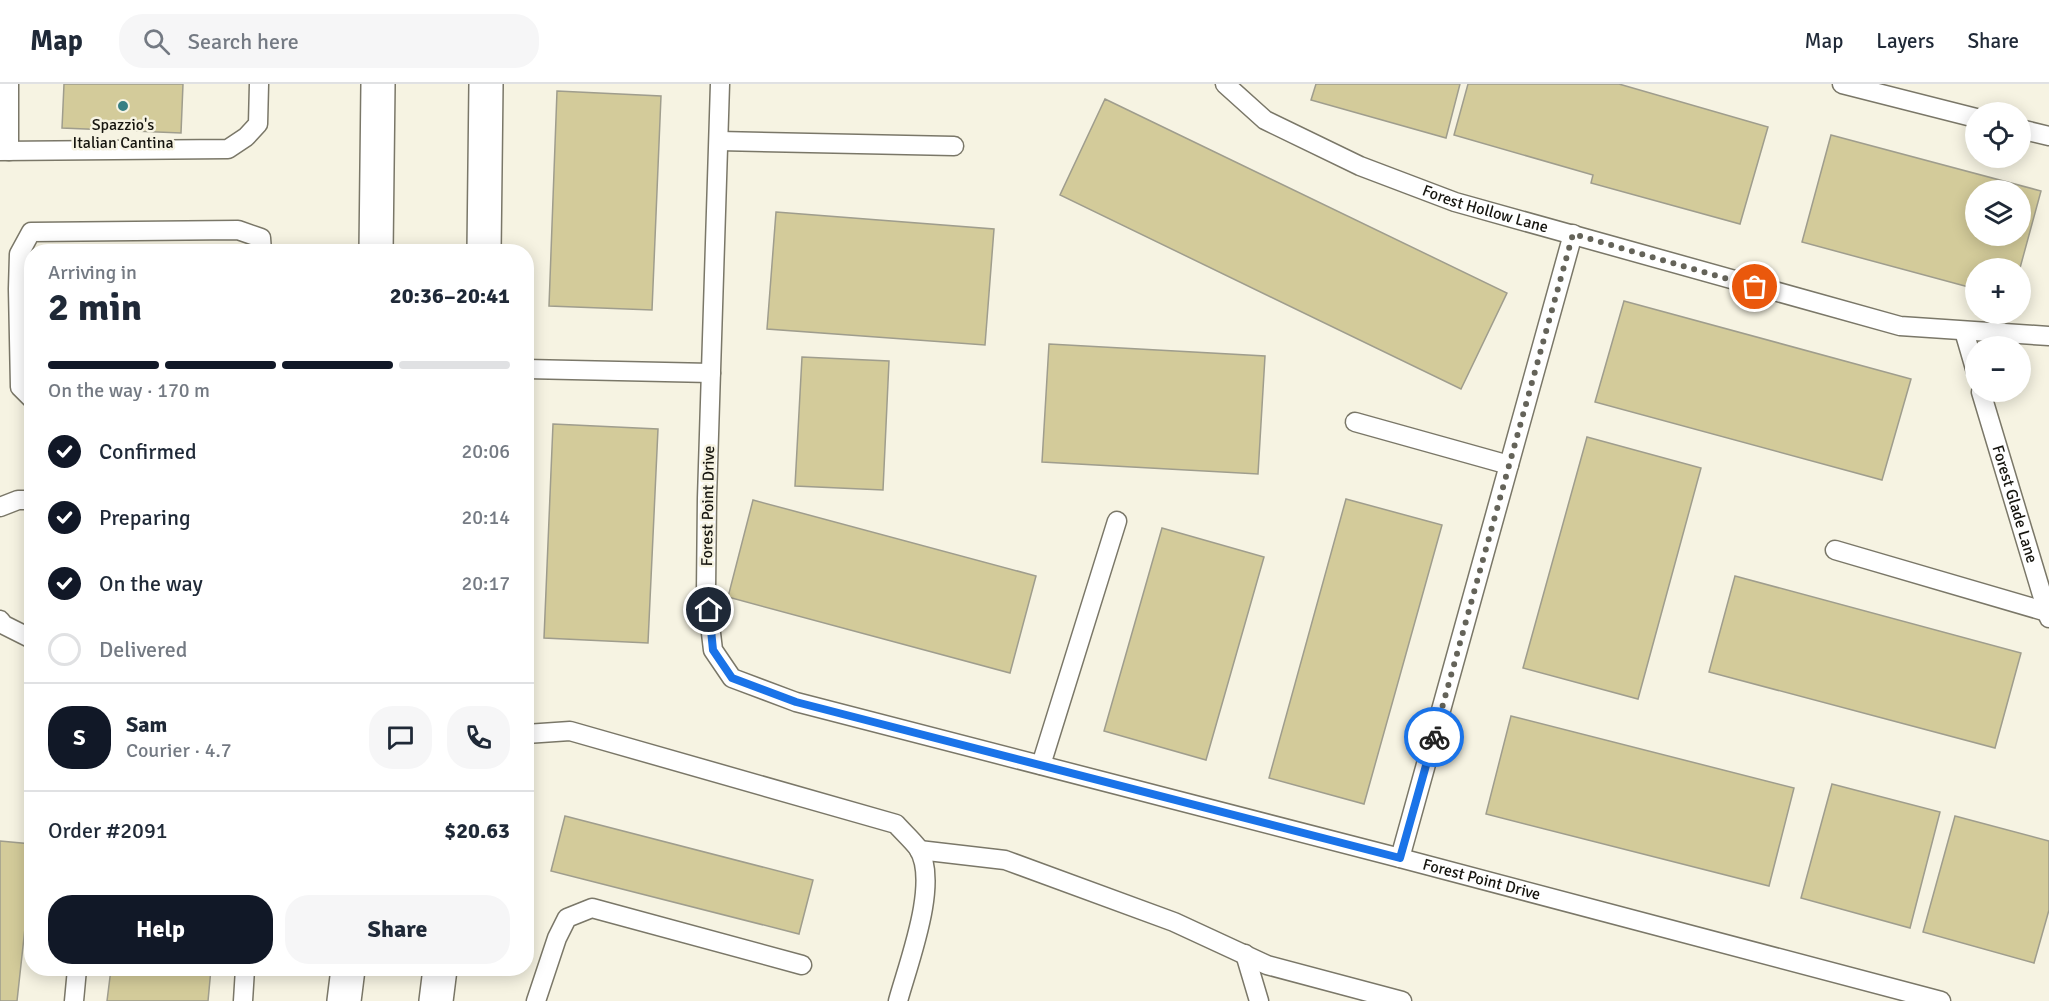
<!DOCTYPE html>
<html lang="en">
<head>
<meta charset="utf-8">
<style>
	:root { --surface:#fff; --page:#f6f6f7; --text:#1f2937; --muted:#747a83; --line:#e0e1e3; --accent:#111827 }
	body { margin:0; font-family:Signika,sans-serif; background:var(--page); color:var(--text); height:100vh; display:flex; flex-direction:column; font-size:22px; white-space:nowrap }
	* { box-sizing:border-box; margin:0 }
	p { font-size:20px; color:var(--muted) }
	.icon { flex:none; width:33px; height:33px; fill:none; stroke:currentColor; stroke-width:2; stroke-linecap:round; stroke-linejoin:round }
	.map { position:relative; flex:1; overflow:hidden }
	.details { position:absolute; left:24px; top:160px; width:510px; height:732px; display:flex; flex-direction:column; background:var(--surface); border-radius:24px; box-shadow:0 3px 15px #0003 }
	.details>* { flex:none }
	.buttons { position:absolute; left:1965px; top:18px; display:grid; gap:12px }
	.buttons a { display:grid; place-items:center; width:66px; height:66px; border-radius:50%; background:var(--surface); box-shadow:0 3px 15px #0003; font-size:30px }
	.pin { position:absolute; display:grid; place-items:center; width:51px; height:51px; color:#fff; margin:-26px; border:3px solid #fff; border-radius:50%; box-shadow:0 2px 6px #0007 }
	.courier { position:absolute; display:grid; place-items:center; width:60px; height:60px; margin:-30px; border:4px solid #1a73e8; border-radius:50%; background:#fff; color:#222; box-shadow:0 2px 8px #0007 }
	.headline em { font-style:normal; font-weight:800 }
	.headline div { display:flex; flex-direction:column-reverse }
	.headline { display:flex; align-items:center; justify-content:space-between; height:102px; padding:0 24px }
	h1 { font-size:39px; font-weight:800; line-height:45px }
	.bar { display:grid; grid-template-columns:repeat(4,1fr); gap:9px 6px; align-content:center; height:72px; padding:0 24px }
	.bar i { height:8px; border-radius:4px; background:var(--line) }
	.bar .active { background:var(--accent) }
	.bar p { grid-column:span 4 }
	.line { display:flex; align-items:center; gap:15px; padding:0 24px; border-top:2px solid var(--line) }
	.line div { flex:1 }
	.round { display:grid; place-items:center; flex:none; width:63px; height:63px; border-radius:24px; background:var(--page) }
	ol { padding:0 24px; list-style:none }
	li { display:flex; align-items:center; gap:18px; height:66px }
	li p { margin-inline-start:auto }
	li .icon { padding:6px; border-radius:50%; background:var(--accent); color:#fff; stroke-width:4 }
	li:last-child { color:var(--muted) }
	li i { width:33px; height:33px; border:3px solid var(--line); border-radius:50% }
	.cta { display:flex; gap:12px; margin-top:auto; padding:12px 24px }
	.cta a { flex:1; height:69px; border-radius:24px; background:var(--accent); color:#fff; font-size:24px; font-weight:800; line-height:69px; text-align:center }
	.cta a+a { background:var(--page); color:var(--text) }
	header { display:flex; align-items:center; gap:36px; box-sizing:border-box; height:84px; padding:0 30px; background:var(--surface); border-bottom:2px solid var(--line) }
	header strong { font-size:28px }
	nav { display:flex; gap:33px; margin-inline-start:auto; font-size:21px }
	.search { width:420px; height:54px; background:var(--page); display:flex; align-items:center; gap:15px; box-sizing:border-box; padding:0 21px; border-radius:24px; color:var(--muted); font-size:22px }
	.map>svg:first-child { display:block }
	.building { fill:#d3cb9a; stroke:#9f9d8d; stroke-width:1.5; fill-rule:evenodd }
	.lines { fill:none; stroke-linecap:round; stroke-linejoin:round }
	.lane-casing { stroke:#7a7768; stroke-width:21 }
	.secondary-casing { stroke:#7a7768; stroke-width:36 }
	.lane { stroke:#fff; stroke-width:18 }
	.secondary { stroke:#fff; stroke-width:33 }
	.done { stroke:#646359; stroke-width:6; stroke-dasharray:0 10.8 }
	.route { stroke:#1a73e8; stroke-width:8 }
	.poi-dot { fill:#367f83; stroke:#f6f3e2; stroke-width:2 }
	.labels { text-anchor:middle; dominant-baseline:central; stroke-width:5; stroke-linejoin:round; paint-order:stroke }
	.poi-label { font-size:16px; fill:#16150f; stroke:#f6f3e2 }
	.street-label { font-size:16px; fill:#16150f; stroke:#f6f3e2 }
</style>
</head>
<body>
<header>
<strong>Map</strong>
<div class="search"><svg class="icon" aria-label="search" viewBox="0 0 24 24"><circle cx="10" cy="10" r="6"/><path d="M15 15l6 6"/></svg>Search here</div>
<nav><a>Map</a><a>Layers</a><a>Share</a></nav>
</header>
<div class="map">
<svg width="2049" height="917" viewBox="0 0 2049 917">
	<rect width="100%" height="100%" fill="#f6f3e2"/>
	<!-- building -->
	<path class="building" d="M64,0H183L181,49L62,44Z
		M1316,0H1460L1446,54L1311,16Z
		M1468,0H1619L1768,43L1740,140L1591,99L1593,91L1454,51Z
		M557,7L661,12L652,226L549,222Z
		M1105,15L1507,209L1461,305L1060,111Z
		M1831,51L2041,107L2020,184H1976V205L1802,158ZM1976,106H2020V152H1976Z
		M776,128L994,145L985,261L767,245Z
		M1624,217L1911,295L1882,396L1595,318Z
		M1049,260L1265,272L1258,390L1042,378Z
		M802,273L889,277L883,406L795,402Z
		M553,340L658,345L648,559L544,554Z
		M1587,353L1701,384L1638,615L1523,584Z
		M1346,415L1442,441L1364,720L1269,694Z
		M753,416L1036,492L1010,589L728,513Z
		M1162,444L1264,473L1206,676L1104,647Z
		M1735,492L2021,569L1995,664L1709,588Z
		M1511,632L1794,704L1769,802L1486,730Z
		M1832,700L1940,728L1910,844L1801,814Z
		M565,732L813,796L799,850L551,787Z
		M1955,732L2049,757V826L2034,879L1923,848Z
		M0,757L32,760V780L17,917H0Z
		M111,885H211L208,917H107Z"/>
	<g class="lines">
		<!-- lane casing -->
		<g class="lane-casing">
			<g id="lane">
				<path d="M9,0V67"/>
				<path id="s1" d="M720,0L707,414L706,507L713,566L732,594L796,618L1400,774L1941,917"/>
				<path id="s2" d="M1225,0L1265,36L1360,82L1455,118L1900,242L2049,252"/>
				<path d="M1842,0L1976,34"/>
				<path d="M2020,45L2049,52"/>
				<path d="M719,57L954,62"/>
				<path d="M0,67L228,65L246,53L258,40L259,0"/>
				<path d="M1964,247L1976,288"/>
				<path d="M526,285L711,289"/>
				<path id="s3" d="M1981,308L2049,534"/>
				<path d="M32,315L20,303L18,205L19,170L31,148L238,146L261,154L262,168"/>
				<path d="M1355,338L1509,381"/>
				<path d="M0,423L18,416H32"/>
				<path d="M1835,466L2047,528"/>
				<path d="M0,536L4,541L32,555"/>
				<path d="M526,650L570,647L896,740C903,748 912,756 918,764C940,798 908,880 898,917"/>
				<path d="M1041,681L1117,437"/>
				<path d="M919,766L1005,776L1174,838L1267,881L1402,917"/>
				<path d="M1400,774L1573,150"/>
				<path d="M1245,870L1259,917"/>
				<path d="M74,917L77,885"/>
				<path d="M243,917L245,885"/>
				<path d="M536,917L557,854L567,834L592,824L802,881"/>
			</g>
		</g>
		<!-- secondary casing -->
		<g class="secondary-casing">
			<path id="secondary" d="M376,168L378,0
				M484,168L486,0
				M344,917L348,885
				M436,917L440,885"/>
		</g>
		<!-- lane -->
		<use href="#lane" class="lane"/>
		<!-- secondary -->
		<use href="#secondary" class="secondary"/>
	</g>
	<g class="lines">
		<!-- done -->
		<path class="done" d="M1434,653L1573,150L1755,203"/>
		<!-- route -->
		<path class="route" d="M709,526L713,566L732,594L796,618L1400,774L1434,653"/>
	</g>
	<!-- markers -->
	<circle class="poi-dot" cx="123" cy="22" r="6"/>
	<g class="labels">
		<!-- poi labels -->
		<g class="poi-label">
			<text x="123" y="41">Spazzio's<tspan x="123" dy="18">Italian Cantina</tspan></text>
		</g>
		<!-- street labels -->
		<g class="street-label">
			<text stroke="none"><textPath href="#s2" startOffset="292">Forest Hollow Lane</textPath></text>
			<text stroke="none"><textPath href="#s3" startOffset="117">Forest Glade Lane</textPath></text>
			<text transform="translate(708 422) rotate(-89)">Forest Point Drive</text>
			<text stroke="none"><textPath href="#s1" startOffset="1377">Forest Point Drive</textPath></text>
		</g>
	</g>
</svg>
<div class="buttons">
<a><svg class="icon" aria-label="locate" viewBox="0 0 24 24"><circle cx="12" cy="12" r="6"/><path d="M12 2v4M12 18v4M2 12h4M18 12h4"/></svg></a>
<a><svg class="icon" aria-label="layers" viewBox="0 0 24 24"><path d="M12 4l9 5-9 5-9-5zM3 14l9 5 9-5"/></svg></a>
<a>+</a>
<a>−</a>
</div>
<div class="pin" style="left:1755px;top:203px;background:#ea580c"><svg class="icon" aria-label="bag" viewBox="0 0 24 24"><path d="M5 8h14l-1 12H6zM9 8a3 3 0 0 1 6 0"/></svg></div>
<div class="pin" style="left:709px;top:526px;background:#1f2937"><svg class="icon" aria-label="home" viewBox="0 0 24 24"><path d="M3 11l9-7 9 7M6 9v11h12V9"/></svg></div>
<div class="courier" style="left:1434px;top:653px"><svg class="icon" aria-label="bike" viewBox="0 0 24 24"><circle cx="6" cy="16" r="4"/><circle cx="18" cy="16" r="4"/><path d="M6 16l4-8h5l3 8M10 8l3 8H6M13 5h3"/></svg></div>
<section class="details">
<div class="headline"><div><h1>2 min</h1><p>Arriving in</p></div><em>20:36–20:41</em></div>
<div class="bar"><i class="active"></i><i class="active"></i><i class="active"></i><i></i><p>On the way · 170 m</p></div>
<ol>
<li><svg class="icon" aria-label="check" viewBox="0 0 24 24"><path d="M5 12l5 5 9-10"/></svg>Confirmed<p>20:06</p></li>
<li><svg class="icon" aria-label="check" viewBox="0 0 24 24"><path d="M5 12l5 5 9-10"/></svg>Preparing<p>20:14</p></li>
<li><svg class="icon" aria-label="check" viewBox="0 0 24 24"><path d="M5 12l5 5 9-10"/></svg>On the way<p>20:17</p></li>
<li><i></i>Delivered</li>
</ol>
<div class="line" style="height:108px"><b class="round" style="background:var(--accent);color:#fff">S</b><div><b>Sam</b><p>Courier · 4.7</p></div><a class="round"><svg class="icon" aria-label="chat" viewBox="0 0 24 24"><path d="M4 5h16v11H9l-5 4z"/></svg></a><a class="round"><svg class="icon" aria-label="phone" viewBox="0 0 24 24"><path d="M5 4h4l2 5-3 2q2 4 5 5l2-3 5 2v4C11 20 4 13 5 4z"/></svg></a></div>
<div class="line" style="height:78px"><div>Order #2091</div><b>$20.63</b></div>
<div class="cta"><a>Help</a><a>Share</a></div>
</section>
</div>
</body>
</html>
